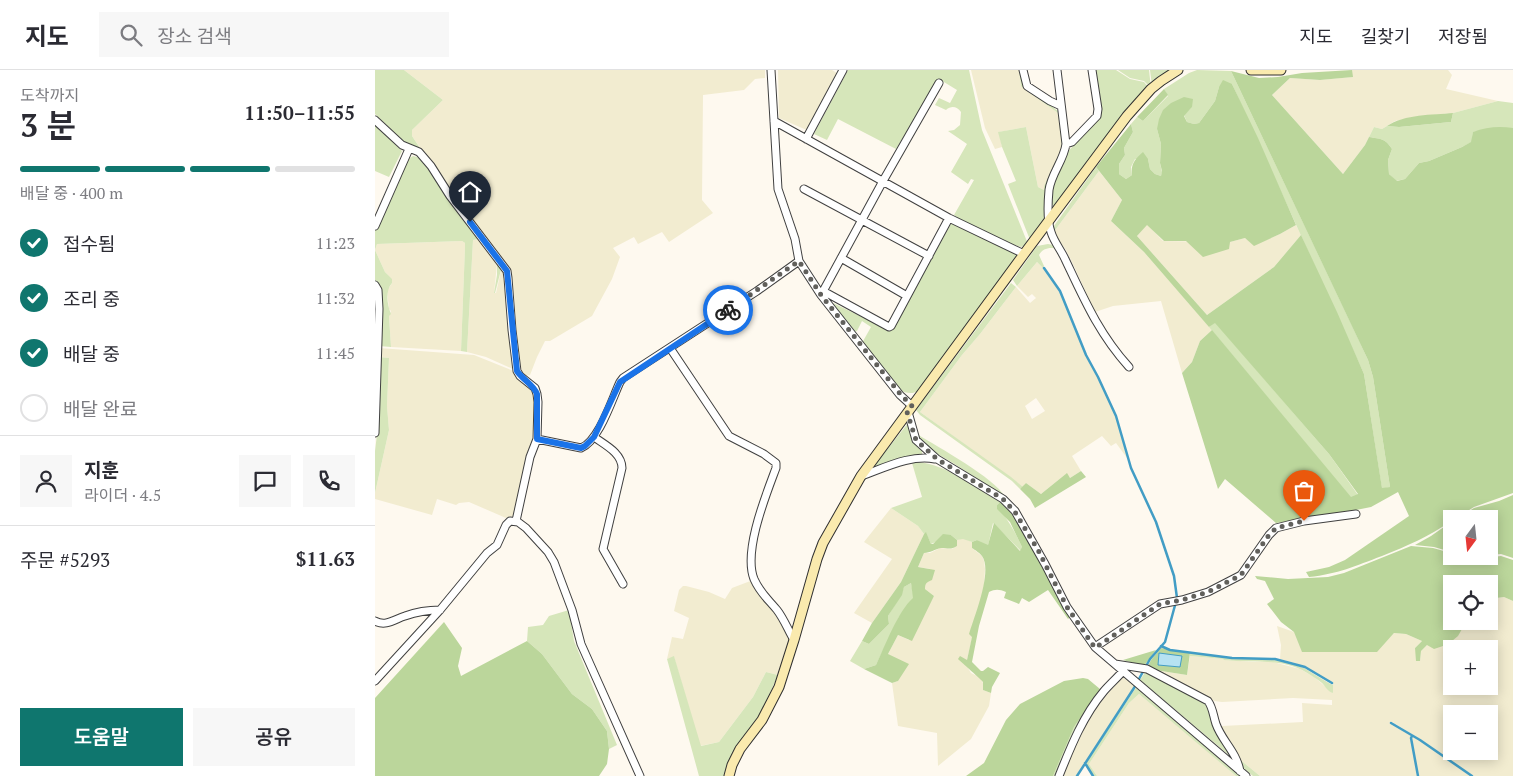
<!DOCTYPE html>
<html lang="ko">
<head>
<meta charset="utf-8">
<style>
	:root { --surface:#fff; --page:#f7f7f7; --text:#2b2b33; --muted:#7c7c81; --line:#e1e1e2; --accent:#0f766e }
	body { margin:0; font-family:"PT Serif","Noto Sans KR",serif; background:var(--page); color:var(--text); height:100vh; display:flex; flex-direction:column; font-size:19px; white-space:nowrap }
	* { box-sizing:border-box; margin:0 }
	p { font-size:16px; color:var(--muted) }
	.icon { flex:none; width:28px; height:28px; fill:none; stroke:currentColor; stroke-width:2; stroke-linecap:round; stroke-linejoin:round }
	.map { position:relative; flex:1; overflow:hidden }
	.panel { display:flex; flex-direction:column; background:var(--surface); width:375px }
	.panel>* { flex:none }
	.needle { width:32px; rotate:195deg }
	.tools { position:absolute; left:1068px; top:440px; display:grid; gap:10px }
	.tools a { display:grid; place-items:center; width:55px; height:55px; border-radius:0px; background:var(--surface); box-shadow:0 2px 12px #0003; font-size:25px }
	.pin { position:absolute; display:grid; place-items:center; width:42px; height:42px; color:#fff; margin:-51px -21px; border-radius:50% 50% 50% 0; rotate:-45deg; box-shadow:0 0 5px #0007 }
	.pin .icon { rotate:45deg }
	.courier { position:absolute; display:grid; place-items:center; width:50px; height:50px; margin:-25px; border:4px solid #1a73e8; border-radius:50%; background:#fff; color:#222; box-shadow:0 1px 6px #0007 }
	.headline em { font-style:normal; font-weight:600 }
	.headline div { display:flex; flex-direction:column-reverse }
	.headline { display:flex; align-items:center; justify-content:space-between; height:85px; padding:0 20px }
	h1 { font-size:32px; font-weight:600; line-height:38px }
	.bar { display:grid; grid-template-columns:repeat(4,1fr); gap:8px 5px; align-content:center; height:60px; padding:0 20px }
	.bar i { height:6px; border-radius:4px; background:var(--line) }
	.bar .active { background:var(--accent) }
	.bar p { grid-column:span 4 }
	.line { display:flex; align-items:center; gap:12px; padding:0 20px; border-top:1px solid var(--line) }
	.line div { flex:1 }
	.round { display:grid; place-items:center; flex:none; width:52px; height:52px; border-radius:0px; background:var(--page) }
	ol { padding:0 20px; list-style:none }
	li { display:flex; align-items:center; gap:15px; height:55px }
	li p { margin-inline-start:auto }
	li .icon { padding:5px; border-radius:50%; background:var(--accent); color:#fff; stroke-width:4 }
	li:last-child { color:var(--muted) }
	li i { width:28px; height:28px; border:2px solid var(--line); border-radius:50% }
	.button { display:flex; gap:10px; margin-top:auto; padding:10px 20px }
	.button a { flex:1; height:58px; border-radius:0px; background:var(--accent); color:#fff; font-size:20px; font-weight:600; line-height:58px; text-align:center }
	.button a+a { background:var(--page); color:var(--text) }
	header { display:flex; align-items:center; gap:30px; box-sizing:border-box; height:70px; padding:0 25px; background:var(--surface); border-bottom:1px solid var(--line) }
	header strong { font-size:24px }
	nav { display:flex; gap:28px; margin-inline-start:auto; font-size:18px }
	.search { width:350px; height:45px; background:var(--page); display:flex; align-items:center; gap:12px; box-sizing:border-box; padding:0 18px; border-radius:0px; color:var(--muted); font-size:19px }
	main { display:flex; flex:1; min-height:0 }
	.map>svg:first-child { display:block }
	.farmland { fill:#f2ecd0; fill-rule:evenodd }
	.green { fill:#d6e6ba }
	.forest { fill:#bbd69b }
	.water { fill:#b6e2f2; stroke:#429dc5 }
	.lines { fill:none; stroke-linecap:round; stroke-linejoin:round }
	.stream { stroke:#429dc5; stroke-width:2.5 }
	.street-casing { stroke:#404040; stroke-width:9 }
	.secondary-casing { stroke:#2f2f2f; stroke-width:11 }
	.street { stroke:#fff; stroke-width:7 }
	.secondary { stroke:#faeaae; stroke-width:9 }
	.done { stroke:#61605c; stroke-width:5; stroke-dasharray:0 9 }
	.route { stroke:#1a73e8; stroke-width:6 }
</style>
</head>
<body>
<header>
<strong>지도</strong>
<div class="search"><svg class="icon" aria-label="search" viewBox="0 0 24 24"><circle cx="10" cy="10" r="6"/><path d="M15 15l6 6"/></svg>장소 검색</div>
<nav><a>지도</a><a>길찾기</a><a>저장됨</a></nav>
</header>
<main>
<section class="panel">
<div class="headline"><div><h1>3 분</h1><p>도착까지</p></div><em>11:50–11:55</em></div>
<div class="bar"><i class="active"></i><i class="active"></i><i class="active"></i><i></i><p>배달 중 · 400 m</p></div>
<ol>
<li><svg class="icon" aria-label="check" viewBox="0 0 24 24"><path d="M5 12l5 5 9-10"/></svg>접수됨<p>11:23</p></li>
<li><svg class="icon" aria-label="check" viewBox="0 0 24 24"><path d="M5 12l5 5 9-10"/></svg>조리 중<p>11:32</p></li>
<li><svg class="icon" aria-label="check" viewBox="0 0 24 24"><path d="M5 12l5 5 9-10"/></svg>배달 중<p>11:45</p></li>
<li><i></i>배달 완료</li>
</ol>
<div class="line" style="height:90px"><a class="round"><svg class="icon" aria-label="person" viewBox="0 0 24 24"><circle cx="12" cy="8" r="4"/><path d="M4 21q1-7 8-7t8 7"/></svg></a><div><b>지훈</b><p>라이더 · 4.5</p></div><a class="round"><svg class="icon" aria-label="chat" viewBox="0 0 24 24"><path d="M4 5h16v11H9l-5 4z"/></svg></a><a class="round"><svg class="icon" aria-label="phone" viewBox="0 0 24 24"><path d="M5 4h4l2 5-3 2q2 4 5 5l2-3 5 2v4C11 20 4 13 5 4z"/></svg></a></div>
<div class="line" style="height:65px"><div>주문 #5293</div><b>$11.63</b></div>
<div class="button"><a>도움말</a><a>공유</a></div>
</section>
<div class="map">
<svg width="1138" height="706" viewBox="0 0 1138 706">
	<rect width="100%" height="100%" fill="#fef9ef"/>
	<!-- farmland -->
	<path class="farmland" d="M29,0H390V8L380,9L369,20L328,25L327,130L338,143L294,172L287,162L263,174L259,167L238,178L245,187L237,209L217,246L175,271H170L162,287L155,305L151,306L148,305L143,285L139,226L133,199L127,189L90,142L37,66V60L68,30Z
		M403,0H457L465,5L434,61L404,48Z
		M596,0H644L646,16L648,18L683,43L687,77L669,116V120L663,117L651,57L624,62L627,77L620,79L610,58Z
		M977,0H1073L1077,5L1071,19L1123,31L1078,43L1040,47L1020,51L1007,59L999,57L990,75L968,104L897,25L915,8L945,10L977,7Z
		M724,101L747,130L736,151L769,182L837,260L825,271L817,292L807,303L786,231L738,236L720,242L697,192L691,180L678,163Z
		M772,154L788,171L855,172L870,168L879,175L905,164L921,155L926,165L899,197L832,245L762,166Z
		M104,169L122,194L119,223H121L127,196L132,203L140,300L111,287L92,282L98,170Z
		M87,171L90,173V177L86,281L16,277L14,246L16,241L14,239L12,221L17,213L16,209L10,202L0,180L2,174Z
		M662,192L668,198L684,221L700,257L710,285L723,307L741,346L753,387L752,388L741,373L736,376L727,366L697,386L706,401L695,408L691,404L666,424L651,413L648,417L545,342L587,285L605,264L641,217L655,233L661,228L657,224L653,227L642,216ZM661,328L670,341L657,349L650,336Z
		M4,278L99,285L141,302L156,318L160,324V369L141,445L131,448L94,432L84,433L81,435L62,429L57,445L0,429V423L14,360L12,336L14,288L4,287Z
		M516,438L543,456L549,464L526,512L497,553L479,543L517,489L489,472Z
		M588,468L597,472V478L607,486L609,491L610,499L609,516L592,590L593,598L596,603L606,608L608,613V620L616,623L614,636L596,669L563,696L562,663L523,656L517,613L523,611L513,584L523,565L534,570L559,526L550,519V514L555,499L543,497L549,483H555L565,478L577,479L582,476V470Z
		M378,510L387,528L402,546L415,571L403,605L391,602L378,627L344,672L325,676L299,587L292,589L297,567L308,569L314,548L299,541L304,520L308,516H311L334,522L350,529L357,518Z
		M1129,527L1138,531V706H1098L1045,669L1017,652H1014L1037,666L1036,668L1042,706H885L863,688L847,658V656L928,652L927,633L957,635V630L918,628L847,632L839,631L780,600L812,605L815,586L848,589L850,590L880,592L894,591L925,599L939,607L958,623V612L953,611L942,603L920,593L905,589L906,575L902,556L919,562L1001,582L1019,563L1031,564L1047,571L1040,578L1045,591L1046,581L1052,575L1068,576L1077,571L1087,559V551H1114V529ZM1076,579H1114V616H1076ZM1076,644H1114V681H1076Z
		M747,608H751L760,615L701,706H686L704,665L719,641L735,621Z
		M764,624L826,676L861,706H722L714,694L754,633Z
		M1038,666L1045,670L1096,706H1043L1037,668Z"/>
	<!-- green -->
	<path class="green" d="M0,0H29L68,30L37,60V66L53,90L25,68L0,44Z
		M473,0H594L607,60L653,174L646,177L636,174L589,152L579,145L599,110L596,109L593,114L576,102L592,74L573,61L579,60L585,55L586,42C582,37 577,35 571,40L560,35L564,28L575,33L582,20L564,9L521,79L463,49L452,70L439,64Z
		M644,0H646L648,13L684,42L688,77L673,114L670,151L655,170L633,114L641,111L627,77L623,62L651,57L663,117L669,120V116L687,77L683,43L648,18L646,16Z
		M720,0H741L755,9L769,12L775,19L681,136H679L676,133L677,116L691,84L723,47Z
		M743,0H774L776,18L769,11L755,8Z
		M775,0H797L777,16Z
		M822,0L856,1L980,262L993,290L998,307L1015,417L1007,419L989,304L857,14L844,17L840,31L824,53L819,54L812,52L809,45L817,37L782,59L786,74L785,93L787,102L786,106L780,104L775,99L773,89H760L756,97L757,105L751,109L744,104V94L750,85L749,78L758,62L756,54L762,47L768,51L793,26L789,19L814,3Z
		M1123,31L1138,33V58L1098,62L1097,72L1087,77L1054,91L1044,93L1030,109L1021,111L1014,104L1013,90L1017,79C1010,68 1006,69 994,67L999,57L1007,59L1012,56L1024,57L1076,52L1078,43Z
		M0,55L27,81L14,107L0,101Z
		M38,86L42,87L49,91L127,196L120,223H119L122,205V194L104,169L98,170L92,282L86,281L90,177V173L87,171L2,174L0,180L10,202L17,209V213C10,221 12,234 16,244L14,246L16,277L4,276L5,217L0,210V160L32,90Z
		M721,97L724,101L678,163L676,160Z
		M577,152L642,184L643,186L544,320C538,325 531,323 524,320L487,273L496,257L487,251L482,261L479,262L458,233L516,261Z
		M673,174L678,175L683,179C675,177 668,178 664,185L669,196L668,198L662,192L642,216L638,210L662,176Z
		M636,213L641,217L605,264L587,285L545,342L636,407L648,417L645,419L637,411L545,345L541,340Z
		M840,252L954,384L983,425L976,428L834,257Z
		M4,287L14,288L12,336L14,360L0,423V381L4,348Z
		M534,352L547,380V385L494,402Z
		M542,364C563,377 620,408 630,427L578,393L552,378L546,373Z
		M543,392C573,395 599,417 625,432L622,435C632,449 640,461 647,477L646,481L618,453L613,476L602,470L597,472L588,469L582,470L576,465L556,474L551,463L549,464L543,456L516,438L547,427L537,393Z
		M536,513L539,528L524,547L501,595L489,599L475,591L487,571L494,574L514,554L513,546L526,525L529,517Z
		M194,540L199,571L242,675L234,679L232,661L217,639L197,624L167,584L152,571L153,557L168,555L174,546Z
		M815,583L857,588L900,589L929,598L952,612L958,615V623C952,621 951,617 947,613C941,608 934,604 927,600C903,588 876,593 849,590L848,589L815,586Z
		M299,586L326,676L344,672L378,627L391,602L403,605L386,643L350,706H324L292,589Z
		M771,601L830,633L840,654L861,691L765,610Z
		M762,616L868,706H861L764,624L754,633L714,694L722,706H719L711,693Z
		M725,619L727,621L681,706H678L699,657Z
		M863,688L885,706H878L867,697Z"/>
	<!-- forest -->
	<path class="forest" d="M977,0L978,7L945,10L915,8L897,25L968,104L990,75L994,67C1006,69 1010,68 1017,79L1013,90L1014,104L1022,111L1030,109L1044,93L1054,91L1087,77L1096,72L1098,62C1111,57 1124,56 1138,58V423L1099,437L1080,449H1076V451C1053,467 1034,475 1007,486C980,496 963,504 934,507L931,502L954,497L970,490L1034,446L1023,422L996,437L961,444L901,453L850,409L843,419L807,303L817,292L825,271L837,260L976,427L983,424L954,384L840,253L834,257L769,182L736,151L747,130L721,97L756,54L758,62L749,78L750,85L744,94V104L751,109L757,105C756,94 759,90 768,82L773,89L775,99L780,104L786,106L787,101L785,93L786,74L782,59L784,49L788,40L796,33L809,27L818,29L817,37L809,46L812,52L819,54L824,53L840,31L844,17L848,10L857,14L883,68L921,155L905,164L879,176L870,168L855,172L854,179L828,187L811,171H789L772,155L762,166L832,245L899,197L926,165L962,242L989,304L1007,418L1015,417L998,307L993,290L856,1L884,8L903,7L927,3Z
		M789,19L793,25L768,51L762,47Z
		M1078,43L1076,52L1024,57L1012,56C1030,44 1057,45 1078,43Z
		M706,401L711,407L660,438L655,429L645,419L651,413L666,424L692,403L695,408Z
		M1138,425V488L1126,484L1114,485V449H1082L1099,438L1124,431Z
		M625,432L638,445L649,461L695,547L693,549L673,520L654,532L647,528L644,534L629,528L631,522C624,519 620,519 614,522L604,556L597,592L606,601H608L613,597L625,603L617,617L616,623L608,620C608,618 608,614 608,612C607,610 586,592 583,589L585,586L592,590L597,567L594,564C599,547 618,501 607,486C605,483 600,480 597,478V472L602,470L613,475L619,453L645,481L647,477L635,452L622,439V435Z
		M1076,452V482L1059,477L1040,475L1056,466Z
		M551,462L556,474H558L568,464L576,465L582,470V476C576,480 573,478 566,478C560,479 555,483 549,483L543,497L560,500L557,510C552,512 550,513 550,519L559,526L537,571L523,565L513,584L534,594L523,611L517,613L489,599L501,595C510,576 523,541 538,528L536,513L529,517L527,525L513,546L514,554L494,574L487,571L497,553L526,512L549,464Z
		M1036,476L1058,478L1076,483V486H1087L1101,489L1126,486L1138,490V531L1129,527L1114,529V514H1076V551H1087V559L1083,566L1077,571L1068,576L1059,579L1052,575L1046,581L1045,591H1041L1040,578L1047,571L1031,564L1019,563L1002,582H927L919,562L906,552L892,534L899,529L890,511L882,509L880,506L913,509L953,507L969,503Z
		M69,552L87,578L83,596L86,606L152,571L167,584L197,624L217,639L232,661L234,679L232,694L224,706H0V628Z
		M786,578L815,583L812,605L780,600L773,596L776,590Z
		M781,580L769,596L748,590Z
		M708,608L713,609L725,619L699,657L678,706H591L609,693L631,650L645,634L689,611Z"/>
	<!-- water -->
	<path class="water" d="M784,583L807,586L805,597L783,595Z"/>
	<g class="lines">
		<!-- stream -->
		<path class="stream" d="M669,198L685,221L711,285L723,307L741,346L756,398L781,452L799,506L802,528L790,572L775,589L759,618L702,706
			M786,576L795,580L857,588L900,589L930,597L957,613
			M1016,653L1045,670L1097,706
			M1037,666L1036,668L1043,706
			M710,693L718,706"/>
		<!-- street casing -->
		<g class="street-casing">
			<path id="street" d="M396,0L403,119L420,169L424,191L446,225L525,325L537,336
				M648,0L652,16L675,31L686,36
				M682,0L691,74C689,90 676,104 674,120C673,131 672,151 676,162C679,172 686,180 690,189C709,229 724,264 754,297
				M0,50L27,75L44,82L56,96L75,126L132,201L133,208L137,260L142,301L145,306L160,318L162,324L163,332L162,369L155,387L141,451
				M399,51L574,148L649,184
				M431,69L468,0
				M691,74L697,72L722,46L723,39L717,0
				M429,119L554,186
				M0,156L34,79
				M466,188L532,226
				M0,215L3,220L4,239L0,363
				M448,221L514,257L516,256L574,148
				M446,225L508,111L564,13
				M295,278L354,366L389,384L401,393V398C391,425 368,481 379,509C385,523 393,529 402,540C409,549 413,560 419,570
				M533,342L541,370L562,389L628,429L640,441L670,494L692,537L720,577L871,706
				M219,367C230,375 247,383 247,398L228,479L248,514
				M162,369L206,378C224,371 237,329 245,312L248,308L382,221L424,191
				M486,406C509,398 536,384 560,389
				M0,551C11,557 20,549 30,546C41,542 54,540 65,540
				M720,577L785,534L807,530L833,522L866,505L894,465L901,458L929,451L981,444
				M740,594L772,599L833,631C838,638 838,645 841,654C847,671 861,681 865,701
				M0,611L65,540L112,483L122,475L131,455L135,451L143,452L151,458L173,482L179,492L197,540L206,574L265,706
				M684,706C696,676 708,646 729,621C735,614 742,608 748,601"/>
		</g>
		<!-- secondary casing -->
		<g class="secondary-casing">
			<path id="secondary" d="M876,0H906
				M354,706L357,695L365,679L387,650L404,617L419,570L442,489L448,473L486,406L649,184L752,46L776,19L786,11L803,0"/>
		</g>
		<!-- street -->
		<use href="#street" class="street"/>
		<!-- secondary -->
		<use href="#secondary" class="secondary"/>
	</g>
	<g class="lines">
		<!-- done -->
		<path class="done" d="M353,240L424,191L446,225L526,325L537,336L532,342L541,370L562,389L628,429L640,442L663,480L692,537L720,578L785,534L807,530L833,522L866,505L894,465L901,458L929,451"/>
		<!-- route -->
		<path class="route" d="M95,152L132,201L142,301C148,310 158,314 162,324V369L206,378L210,376L219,367L245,312L353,240"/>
	</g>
</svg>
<div class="tools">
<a><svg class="needle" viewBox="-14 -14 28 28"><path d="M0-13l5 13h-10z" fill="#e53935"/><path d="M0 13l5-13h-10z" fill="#7c7c81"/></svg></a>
<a><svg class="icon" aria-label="locate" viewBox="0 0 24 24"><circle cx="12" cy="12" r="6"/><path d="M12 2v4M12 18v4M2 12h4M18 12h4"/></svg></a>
<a>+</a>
<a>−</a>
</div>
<div class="pin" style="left:929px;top:451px;background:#ea580c"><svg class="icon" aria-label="bag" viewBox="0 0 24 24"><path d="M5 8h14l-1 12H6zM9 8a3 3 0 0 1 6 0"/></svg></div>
<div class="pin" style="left:95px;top:152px;background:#1f2937"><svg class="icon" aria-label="home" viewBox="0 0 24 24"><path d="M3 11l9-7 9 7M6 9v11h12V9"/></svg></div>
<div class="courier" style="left:353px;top:240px"><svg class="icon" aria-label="bike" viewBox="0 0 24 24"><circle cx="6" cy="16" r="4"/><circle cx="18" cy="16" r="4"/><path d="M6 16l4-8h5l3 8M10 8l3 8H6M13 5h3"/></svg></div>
</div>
</main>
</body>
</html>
